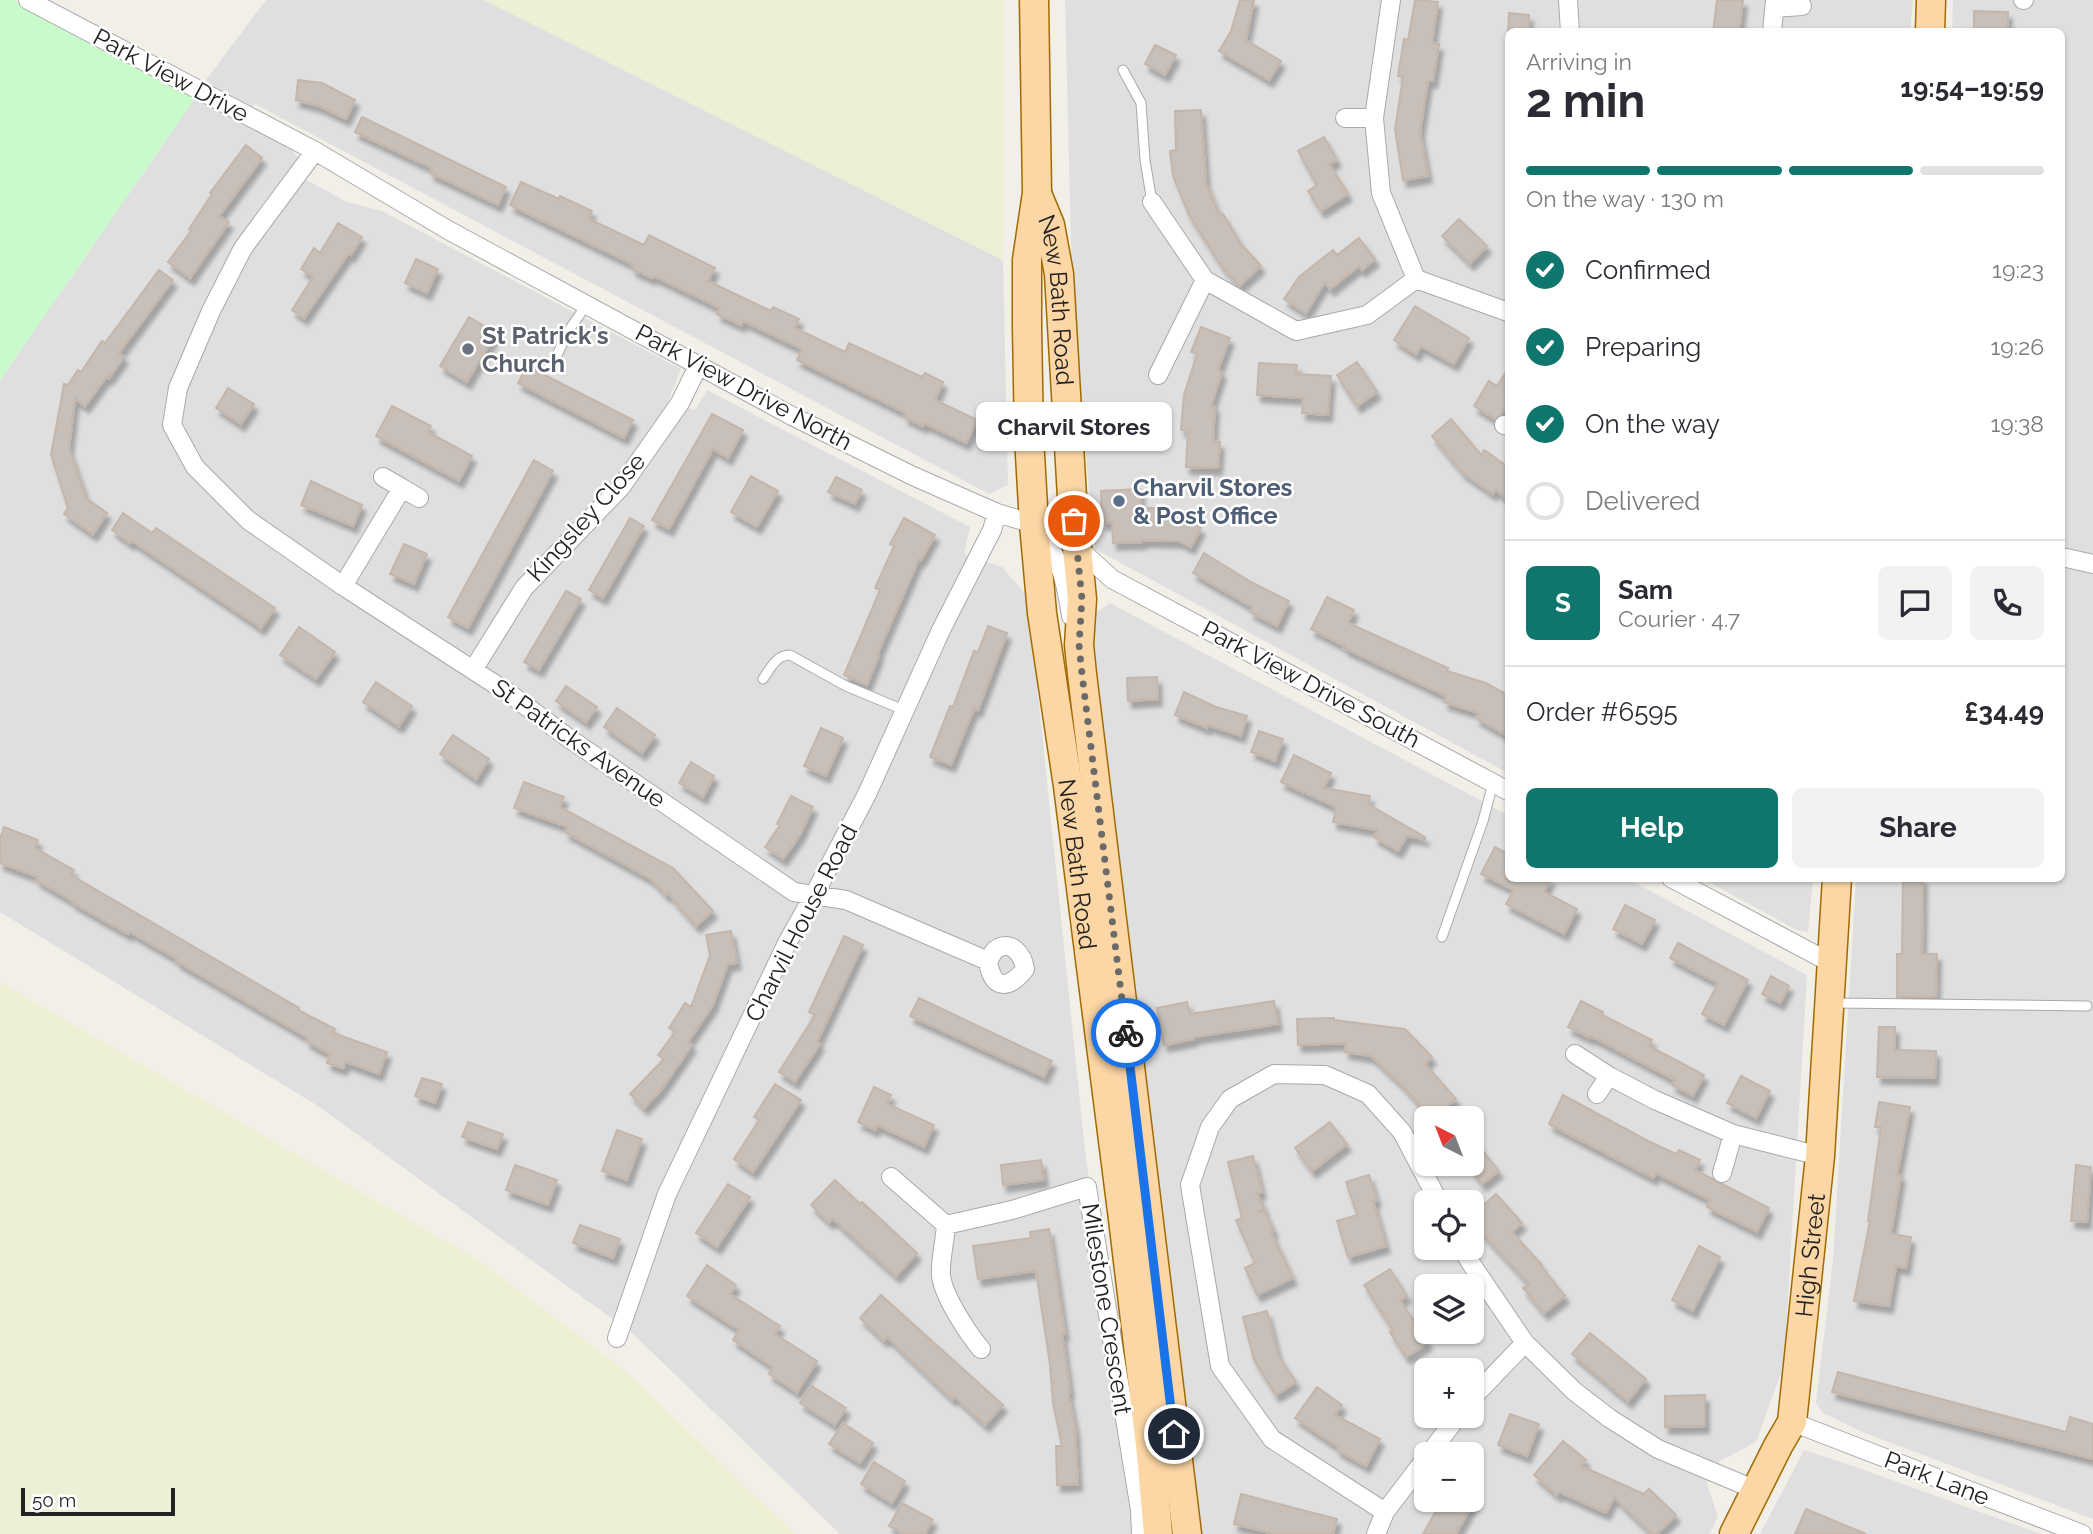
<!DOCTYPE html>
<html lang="en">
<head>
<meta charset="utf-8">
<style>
	:root { --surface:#fff; --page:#f2f2f3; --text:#2b2b33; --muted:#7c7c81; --line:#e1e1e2; --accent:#0f766e }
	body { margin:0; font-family:Raleway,sans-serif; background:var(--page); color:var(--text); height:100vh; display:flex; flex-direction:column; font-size:26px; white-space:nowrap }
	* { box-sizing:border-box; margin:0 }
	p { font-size:23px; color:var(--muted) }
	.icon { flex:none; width:38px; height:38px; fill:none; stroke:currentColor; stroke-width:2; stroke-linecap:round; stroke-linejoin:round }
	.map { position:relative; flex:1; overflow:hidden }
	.sheet { position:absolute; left:1505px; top:28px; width:560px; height:854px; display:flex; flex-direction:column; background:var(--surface); border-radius:10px; box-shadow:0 2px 5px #0004 }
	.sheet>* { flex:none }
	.needle { width:46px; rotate:318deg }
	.controls { position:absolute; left:1414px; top:1106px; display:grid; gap:14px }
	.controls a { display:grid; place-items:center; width:70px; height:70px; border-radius:10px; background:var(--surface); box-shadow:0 2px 5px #0004; font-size:35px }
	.scale { position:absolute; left:21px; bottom:18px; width:154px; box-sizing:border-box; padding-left:7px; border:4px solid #222; border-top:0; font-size:19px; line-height:24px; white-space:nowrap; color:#222; -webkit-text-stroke:5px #fff; paint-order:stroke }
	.pin { position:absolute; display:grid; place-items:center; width:60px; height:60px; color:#fff; margin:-30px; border:4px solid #fff; border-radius:50%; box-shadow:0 2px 7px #0007 }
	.courier { position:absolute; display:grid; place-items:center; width:70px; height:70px; margin:-35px; border:5px solid #1a73e8; border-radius:50%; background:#fff; color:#222; box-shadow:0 2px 9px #0007 }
	.bubble { position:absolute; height:49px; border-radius:10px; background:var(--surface); box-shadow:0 2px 5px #0004; font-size:23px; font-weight:700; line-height:49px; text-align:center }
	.summary em { font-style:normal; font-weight:700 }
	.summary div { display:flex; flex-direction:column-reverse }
	.summary { display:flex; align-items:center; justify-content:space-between; height:119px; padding:0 21px }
	h1 { font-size:46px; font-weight:700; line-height:52px }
	.bar { display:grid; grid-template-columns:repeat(4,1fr); gap:10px 7px; align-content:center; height:84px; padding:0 21px }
	.bar i { height:9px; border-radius:5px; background:var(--line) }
	.bar .active { background:var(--accent) }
	.bar p { grid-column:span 4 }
	.line { display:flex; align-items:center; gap:18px; padding:0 21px; border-top:2px solid var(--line) }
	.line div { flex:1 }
	.round { display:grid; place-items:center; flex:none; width:74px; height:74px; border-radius:10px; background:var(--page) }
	ol { padding:0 21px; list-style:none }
	li { display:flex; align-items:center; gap:21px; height:77px }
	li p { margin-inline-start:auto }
	li .icon { padding:7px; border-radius:50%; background:var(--accent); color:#fff; stroke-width:4 }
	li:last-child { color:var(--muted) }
	li i { width:38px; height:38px; border:4px solid var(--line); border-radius:50% }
	.cta { display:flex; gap:14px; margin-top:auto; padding:14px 21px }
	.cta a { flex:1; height:80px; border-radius:10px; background:var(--accent); color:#fff; font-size:28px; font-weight:700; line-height:80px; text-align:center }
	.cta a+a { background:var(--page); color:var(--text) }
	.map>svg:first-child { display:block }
	.residential { fill:#e0dfdf; fill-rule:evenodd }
	.farmland { fill:#eef0d5 }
	.park { fill:#c8facc }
	.building { fill:#c7bfb8; stroke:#c4b6ab; stroke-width:2; filter:url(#shadow) }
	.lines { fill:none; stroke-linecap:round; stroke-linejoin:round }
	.lane-casing { stroke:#a9a9a9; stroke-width:11 }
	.street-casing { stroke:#a9a9a9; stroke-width:20 }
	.primary-casing { stroke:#a06b00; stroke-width:31 }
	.lane { stroke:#fff; stroke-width:9 }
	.street { stroke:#fff; stroke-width:18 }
	.primary { stroke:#fcd6a4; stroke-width:28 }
	.done { stroke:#6b6a68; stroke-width:7; stroke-dasharray:0 12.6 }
	.route { stroke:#1a73e8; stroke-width:9 }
	.worship-dot { fill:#6b7280; stroke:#fff; stroke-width:2.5 }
	.service-dot { fill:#5c6f8a; stroke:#fff; stroke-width:2.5 }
	.labels { text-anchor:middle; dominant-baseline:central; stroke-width:5; stroke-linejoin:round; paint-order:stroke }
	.street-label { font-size:24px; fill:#222; stroke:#fff }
	.worship-label { font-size:24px; font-weight:bold; fill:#5b616d; stroke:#fff; text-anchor:start }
	.service-label { font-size:24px; font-weight:bold; fill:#4e5e75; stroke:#fff; text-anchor:start }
</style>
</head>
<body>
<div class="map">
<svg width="2093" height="1534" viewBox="0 0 2093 1534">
	<defs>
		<filter id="shadow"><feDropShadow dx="4" dy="7" stdDeviation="2" flood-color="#0004"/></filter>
	</defs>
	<rect width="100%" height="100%" fill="#f2efe9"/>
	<!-- residential -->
	<path class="residential" d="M266,0H484L1003,260L1008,485L989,494L255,104L249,112L203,84Z
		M1065,0H1913L1910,31L1508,32V773L1095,549L1073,325Z
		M1953,0H2093V1519L1862,1432L1823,1413L1816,1403L1833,1260L1856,879L2062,878V32L1952,31Z
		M198,94L284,142L298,157L294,173L347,202L382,211L681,369L668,402L695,410L707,390L970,527L964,554L1002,567L1028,597L1084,1141L1135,1534H840L632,1333L318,1106L0,912V380Z
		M1110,603L1508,815V878L1628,879L1807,975L1784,1365L1756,1442L1720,1461L1707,1483L1718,1517L1709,1534H1196L1107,842L1093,614ZM1426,1118H1472V1164H1426ZM1426,1202H1472V1248H1426ZM1426,1286H1472V1332H1426ZM1426,1370H1472V1416H1426ZM1426,1454H1472V1500H1426Z
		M1703,879H1813L1808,932L1797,930Z
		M1804,1450L1853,1466L2041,1534H1760Z"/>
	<!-- farmland -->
	<path class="farmland" d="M484,0H1004L1003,260Z
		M0,982L480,1261L627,1372L795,1534H0Z"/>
	<!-- park -->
	<path class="park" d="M0,0H13L198,94L0,380Z"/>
	<!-- building -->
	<path class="building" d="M1240,0H1254L1246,40L1281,61L1269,80L1219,51L1231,31Z
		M1415,0L1438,2L1432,43L1439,44L1433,81H1428L1420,132L1428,176L1403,180L1395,129L1403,77L1398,76L1404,39L1408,40Z
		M1717,0H1743L1739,32H1713Z
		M1974,11L2008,12L2007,32H1974Z
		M1509,13L1529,15L1528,32H1508Z
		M1155,45L1176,55L1165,75L1145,64Z
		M298,80L322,83L355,100L346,119L319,106L296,100Z
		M1201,110L1206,183L1220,216L1223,214L1241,244L1261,266L1239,286L1220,264L1189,215L1173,176L1170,151L1176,150L1175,111Z
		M362,117L506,187L498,205L430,173L432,168L355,132Z
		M1324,137L1337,160L1329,164L1348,194L1321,211L1308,191L1317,185L1298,151Z
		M246,145L262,158L219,216L229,222L190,278L168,262L191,231L189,229L212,194L210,193Z
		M521,182L559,199L560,196L592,211L589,219L644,245L649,235L715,268L708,281L771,311L773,307L799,319L795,328L845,352L849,343L922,377L925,373L943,382L935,400L977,420L966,443L924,423L923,426L904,417L906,413L797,360L802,349L743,321L741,325L717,314L720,308L654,276L652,278L632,269L634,265L510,205Z
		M1459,219L1487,246L1470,263L1442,236Z
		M338,223L362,237L351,255L348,254L304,318L292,310L313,277L301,269L314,248L320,253Z
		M1359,238L1375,259L1362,270L1359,266L1330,289L1325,282L1306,313L1284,299L1299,277L1333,250L1337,255Z
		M416,259L438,269L427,293L405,283Z
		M159,270L173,280L119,353L124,357L109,378L107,376L85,406L75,399L69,449L86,498L107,513L93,534L64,514L68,508L51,455L64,384L68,385L78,370L81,372L102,341L105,343Z
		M1415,306L1469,338L1454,364L1421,346L1416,354L1394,340Z
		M469,317L496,333L467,382L440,366Z
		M1201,327L1230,338L1218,370L1222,372L1211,406H1215L1213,441L1220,442L1218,468L1186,467L1188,431L1181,430L1184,395L1197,354L1191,352Z
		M1357,362L1377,392L1357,406L1337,375Z
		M1259,363L1297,365L1296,374L1331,376L1328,415L1302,413L1303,398L1257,395Z
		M527,366L633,420L624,438L518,383Z
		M1508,369V401L1501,414L1495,419L1474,406L1489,381L1497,386Z
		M228,388L254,404L241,424L216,408Z
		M392,406L431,426L428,432L472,456L459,481L376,436Z
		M712,414L743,430L728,458L713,449L669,529L652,520Z
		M1451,419L1481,455L1484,450L1508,467V500L1496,490L1493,494L1463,473L1432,436Z
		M534,460L553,471L468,628L448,617Z
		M751,476L778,491L757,527L731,512Z
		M836,477L862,490L855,504L828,492Z
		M311,481L362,505L353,526L301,505Z
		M1140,489L1141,508H1164L1201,528L1191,547L1179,541L1142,540V542L1113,543L1112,522L1102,523L1101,491Z
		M123,513L152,533L156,528L275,608L261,628L132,541L130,543L112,530Z
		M630,518L644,526L603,598L589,590Z
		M904,518L935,535L921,560L919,559L877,655H879L867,685L844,675L880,590L875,588L894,546L890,544Z
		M404,544L427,554L414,584L390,574Z
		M1204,553L1251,582L1289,601L1277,626L1250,612L1252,607L1193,573Z
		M566,591L581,599L539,670L524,662Z
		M1327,597L1354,610L1348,623L1448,668L1447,671L1486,683L1508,695V725L1504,734L1476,718L1479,713L1444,702L1446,696L1344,648L1345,646L1311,629Z
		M988,626L1007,633L978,710L974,709L951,765L930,757L950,706L953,707L974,651L978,652Z
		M299,627L335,652L316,679L280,655Z
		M1157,677L1158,699L1128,701L1127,678Z
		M376,682L412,706L399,726L363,702Z
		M566,686L597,707L586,722L556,701Z
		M1184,692L1216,707L1247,716L1241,736L1208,725L1207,728L1175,715Z
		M617,708L655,735L642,753L604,727Z
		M821,728L843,738L826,776L804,766Z
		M1259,731L1283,739L1275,761L1251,752Z
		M453,735L489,759L476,779L440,754Z
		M1294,755L1331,773L1324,788L1370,796L1368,804L1425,837V839L1407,836L1398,851L1374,837L1377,830L1333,822L1336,807L1281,782Z
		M691,762L714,776L703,797L679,783Z
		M524,782L564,797L560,807L673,868L713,911L696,926L668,893L666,895L651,879L565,832L568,827L514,808Z
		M791,796L813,807L800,835L783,859L765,847L780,825L777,824Z
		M4,827L38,840L35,848L74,870L71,875L299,1008L298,1010L335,1029L333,1033L387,1052L379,1074L346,1062L343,1068L327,1063L330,1054L306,1041L308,1038L176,961L177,959L130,932L128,934L73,903L74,902L36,880L38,877L0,863V839Z
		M1495,847L1508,854V878H1551L1544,892L1577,909L1564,934L1506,904L1514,890L1481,874Z
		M1903,878H1923L1922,954H1937L1936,997H1897V954H1902Z
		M1625,905L1655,920L1642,944L1613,929Z
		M731,931L737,963L728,964L713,1005L688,1042L692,1045L661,1090L644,1108L630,1094L664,1059L658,1055L675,1032L669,1028L685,1003L691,1007L710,955L706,935Z
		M844,936L863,945L817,1042L820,1044L795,1082L779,1072L815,1015L809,1012Z
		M1678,943L1748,980L1724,1025L1702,1014L1718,983L1670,958Z
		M1771,976L1789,986L1780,1003L1762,994Z
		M919,998L1052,1061L1044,1077L910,1016Z
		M1274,1001L1278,1024L1194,1037V1039L1164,1045L1157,1008L1187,1002L1190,1014Z
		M1581,1001L1603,1012L1602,1015L1652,1040L1649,1046L1704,1075L1693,1096L1672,1085L1675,1080L1591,1036L1590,1038L1568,1027Z
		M1334,1018V1020L1405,1029L1432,1057L1425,1064L1456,1099L1431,1118L1403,1086L1371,1056L1345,1052L1346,1043L1298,1045L1297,1019Z
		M1879,1027H1895V1050L1936,1051L1935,1078L1877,1077Z
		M1741,1076L1770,1091L1756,1118L1727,1103Z
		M422,1078L442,1084L435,1103L415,1096Z
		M775,1084L801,1100L753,1172L734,1159L759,1120L754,1117Z
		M874,1087L891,1095L887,1104L934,1125L924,1147L877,1125L875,1130L858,1122Z
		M1563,1095L1648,1141L1676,1154L1679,1150L1700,1160L1695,1170L1769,1208L1757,1232L1707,1207L1710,1200L1656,1173L1653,1178L1549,1124Z
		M1879,1102L1910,1107L1897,1175H1901L1891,1234L1911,1237L1906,1268L1896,1266L1889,1306L1854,1301L1870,1221H1868L1881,1127H1875Z
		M468,1122L503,1134L497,1149L462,1137Z
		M1330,1122L1347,1144L1312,1171L1295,1148Z
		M617,1130L642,1139L627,1180L602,1171Z
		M1472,1138L1499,1171L1482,1184L1472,1171Z
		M1253,1156L1262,1192L1257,1193L1264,1208L1258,1212L1264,1210L1274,1231L1271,1232L1293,1278L1257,1295L1245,1268L1255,1263L1236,1220L1242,1218L1228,1162Z
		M1041,1160L1044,1180L1003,1185L1001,1165Z
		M515,1165L557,1180L548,1205L506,1190Z
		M2076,1165L2091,1167L2087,1222L2071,1221Z
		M1369,1175L1377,1200L1373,1201L1386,1246L1348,1257L1337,1221L1357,1215L1346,1182Z
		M835,1180L860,1204L862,1202L917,1253L896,1276L833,1219L829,1222L811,1205Z
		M728,1184L750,1197L717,1247L696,1233Z
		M1496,1194L1522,1223L1512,1232L1542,1265L1541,1266L1565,1296L1544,1313L1523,1288L1529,1284L1472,1222V1215Z
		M580,1225L620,1239L613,1258L573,1243Z
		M1049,1229L1065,1334H1062L1070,1392H1068L1075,1428L1078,1484L1057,1485L1056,1446H1062L1053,1403L1050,1364L1036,1271L978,1279L973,1246L1031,1238L1030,1232Z
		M1699,1246L1720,1257L1693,1311L1672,1300Z
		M707,1265L736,1285L730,1294L780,1326L775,1334L817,1361L797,1392L769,1374L773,1367L733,1340L739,1330L687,1296Z
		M1390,1269L1407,1296L1400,1300L1428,1343L1406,1357L1390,1332L1393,1330L1364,1285Z
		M881,1295L1003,1405L985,1425L954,1396L952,1399L887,1337L884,1340L860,1318Z
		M1267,1311L1278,1355L1296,1382L1276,1395L1254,1360L1243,1317Z
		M1590,1333L1646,1379L1628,1401L1572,1354Z
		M1838,1372L2066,1432L2070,1417L2093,1424V1459L1832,1392Z
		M812,1386L846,1408L835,1425L800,1403Z
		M1317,1387L1342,1405L1335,1415L1380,1439L1366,1466L1337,1450L1338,1447L1295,1418Z
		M1705,1395V1426L1665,1427V1396Z
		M1510,1414L1539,1424L1527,1456L1498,1445Z
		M843,1423L873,1443L860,1463L829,1444Z
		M1563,1441L1586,1460L1581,1466L1644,1494L1649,1489L1676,1515L1657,1534H1652L1614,1497L1606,1513L1559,1492L1557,1495L1534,1475Z
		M874,1462L905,1481L892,1503L861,1484Z
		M1241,1494L1337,1519L1333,1534H1274L1234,1524Z
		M1442,1500H1475L1456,1534H1423Z
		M902,1503L933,1520L925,1534H903L889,1526Z
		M1806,1509L1866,1534H1795Z"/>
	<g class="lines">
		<!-- lane casing -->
		<g class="lane-casing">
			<path id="lane" d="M1123,70L1141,103L1145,160L1152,202
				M556,357L569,330L587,304
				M763,679C770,669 776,655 790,655L846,686L906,711
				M1442,937L1483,821L1493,783
				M1834,1003L2087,1006"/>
		</g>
		<!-- street casing -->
		<g class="street-casing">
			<path id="street" d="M28,0L315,151L448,230L792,416L913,476L997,513L1034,524H1044L1076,546L1112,579L1508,791
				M1391,0L1374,118L1381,193L1416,279
				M1568,0L1570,32
				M2023,0H2024
				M1775,8L1802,6
				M1772,32L1775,0
				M1345,118H1374
				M315,151L243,248L211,311L178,388L172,425L195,467L248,520L343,586L510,694L567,737L794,892L846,900L988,961C991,957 992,953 995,950C1011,938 1023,955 1025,969C1008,991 992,989 988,961
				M1152,202L1205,280L1296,331L1367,315L1416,279L1508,312
				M1158,375L1205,280
				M1504,425L1508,426
				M402,488L419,498
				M1036,527C1061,560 1065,577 1071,616
				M2062,557L2093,564
				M343,586L402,488L383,477
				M473,670L524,588L621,487L680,403L699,364
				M1671,878L1831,963
				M1575,1054L1609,1076L1655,1100L1733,1134L1820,1156
				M1597,1094L1609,1076
				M1722,1173L1733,1134
				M891,1177L946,1225L1012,1210L1087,1187L1140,1510L1141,1534
				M946,1225C945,1241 940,1260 941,1276C944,1297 967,1332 981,1349
				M1462,1248L1470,1262L1525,1343L1574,1391L1609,1418L1658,1449L1756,1490
				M617,1338L667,1194L787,943L814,895L867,794L941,630L992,530L997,513
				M1472,1398L1525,1343
				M1792,1422L2082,1534
				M1429,1454L1458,1416
				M1385,1512L1272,1439L1220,1366L1190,1185L1210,1127L1230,1099L1274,1074L1325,1075L1368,1094L1402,1132L1439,1202
				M1376,1534L1385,1512L1426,1458"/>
		</g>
		<!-- primary casing -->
		<g class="primary-casing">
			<g id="primary">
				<path id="s1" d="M1034,0L1037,193L1027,260V327L1029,437L1034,524L1042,613L1068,786L1123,1219L1151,1454L1158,1534"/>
				<path d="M1930,32L1931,0"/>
				<path id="s2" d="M1038,196L1050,225L1059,274L1072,497L1082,599L1079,645L1082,674L1187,1534"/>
				<path id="s3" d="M1734,1534L1778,1446L1792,1422L1820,1156L1837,878"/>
			</g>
		</g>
		<!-- lane -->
		<use href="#lane" class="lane"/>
		<!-- street -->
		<use href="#street" class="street"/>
		<!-- primary -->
		<use href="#primary" class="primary"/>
	</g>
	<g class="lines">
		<!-- done -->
		<path class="done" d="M1074,521L1082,599L1079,645L1082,674L1126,1033"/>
		<!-- route -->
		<path class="route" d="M1126,1033L1174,1434"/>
	</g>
	<!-- markers -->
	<circle class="worship-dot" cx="468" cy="349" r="7"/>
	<circle class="service-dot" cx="1119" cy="501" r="7"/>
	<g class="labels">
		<!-- street labels -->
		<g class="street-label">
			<text transform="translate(171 75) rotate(28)">Park View Drive</text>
			<text stroke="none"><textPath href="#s2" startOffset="107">New Bath Road</textPath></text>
			<text transform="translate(744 387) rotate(28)">Park View Drive North</text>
			<text transform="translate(586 517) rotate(-48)">Kingsley Close</text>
			<text transform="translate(1311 684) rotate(28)">Park View Drive South</text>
			<text transform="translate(579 743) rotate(35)">St Patricks Avenue</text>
			<text stroke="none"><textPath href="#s1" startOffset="868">New Bath Road</textPath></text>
			<text transform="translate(801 923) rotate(-63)">Charvil House Road</text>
			<text stroke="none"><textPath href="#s3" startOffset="294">High Street</textPath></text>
			<text transform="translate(1107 1309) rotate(81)">Milestone Crescent</text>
			<text transform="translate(1937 1478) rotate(21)">Park Lane</text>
		</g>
		<!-- worship labels -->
		<g class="worship-label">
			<text x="482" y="335">St Patrick's<tspan x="482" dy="28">Church</tspan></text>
		</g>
		<!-- service labels -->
		<g class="service-label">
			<text x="1133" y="487">Charvil Stores<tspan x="1133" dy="28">&amp; Post Office</tspan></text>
		</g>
	</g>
</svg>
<div class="controls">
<a><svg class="needle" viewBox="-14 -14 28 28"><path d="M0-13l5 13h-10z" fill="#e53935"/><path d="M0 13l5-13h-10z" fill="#7c7c81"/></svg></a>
<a><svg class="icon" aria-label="locate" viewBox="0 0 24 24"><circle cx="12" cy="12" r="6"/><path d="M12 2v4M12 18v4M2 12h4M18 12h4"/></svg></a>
<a><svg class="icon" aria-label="layers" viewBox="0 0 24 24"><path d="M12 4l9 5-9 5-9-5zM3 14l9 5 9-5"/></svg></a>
<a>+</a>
<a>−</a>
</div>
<div class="scale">50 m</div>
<div class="pin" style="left:1074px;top:521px;background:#ea580c"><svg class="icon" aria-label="bag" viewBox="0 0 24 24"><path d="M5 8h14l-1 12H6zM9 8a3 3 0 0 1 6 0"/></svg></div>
<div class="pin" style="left:1174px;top:1434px;background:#1f2937"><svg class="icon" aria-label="home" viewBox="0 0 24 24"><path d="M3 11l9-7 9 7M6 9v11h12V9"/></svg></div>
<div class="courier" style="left:1126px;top:1033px"><svg class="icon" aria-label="bike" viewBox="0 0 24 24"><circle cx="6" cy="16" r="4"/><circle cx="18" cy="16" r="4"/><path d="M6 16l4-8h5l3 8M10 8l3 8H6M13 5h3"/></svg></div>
<div class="bubble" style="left:976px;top:402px;width:196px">Charvil Stores</div>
<section class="sheet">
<div class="summary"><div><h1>2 min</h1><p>Arriving in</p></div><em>19:54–19:59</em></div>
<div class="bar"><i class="active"></i><i class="active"></i><i class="active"></i><i></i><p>On the way · 130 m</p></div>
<ol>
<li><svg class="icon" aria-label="check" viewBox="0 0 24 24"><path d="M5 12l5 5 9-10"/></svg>Confirmed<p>19:23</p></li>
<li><svg class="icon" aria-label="check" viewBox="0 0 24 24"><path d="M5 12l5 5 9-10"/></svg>Preparing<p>19:26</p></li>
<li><svg class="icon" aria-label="check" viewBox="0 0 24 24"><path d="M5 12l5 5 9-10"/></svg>On the way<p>19:38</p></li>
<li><i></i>Delivered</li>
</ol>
<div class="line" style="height:126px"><b class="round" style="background:var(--accent);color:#fff">S</b><div><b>Sam</b><p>Courier · 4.7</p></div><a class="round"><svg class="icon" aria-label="chat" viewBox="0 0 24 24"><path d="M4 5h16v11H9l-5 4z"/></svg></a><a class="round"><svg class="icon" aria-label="phone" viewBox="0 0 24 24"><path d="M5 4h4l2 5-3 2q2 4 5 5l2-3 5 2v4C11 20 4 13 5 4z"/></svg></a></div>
<div class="line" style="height:91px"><div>Order #6595</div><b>£34.49</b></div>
<div class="cta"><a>Help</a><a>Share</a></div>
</section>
</div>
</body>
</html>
